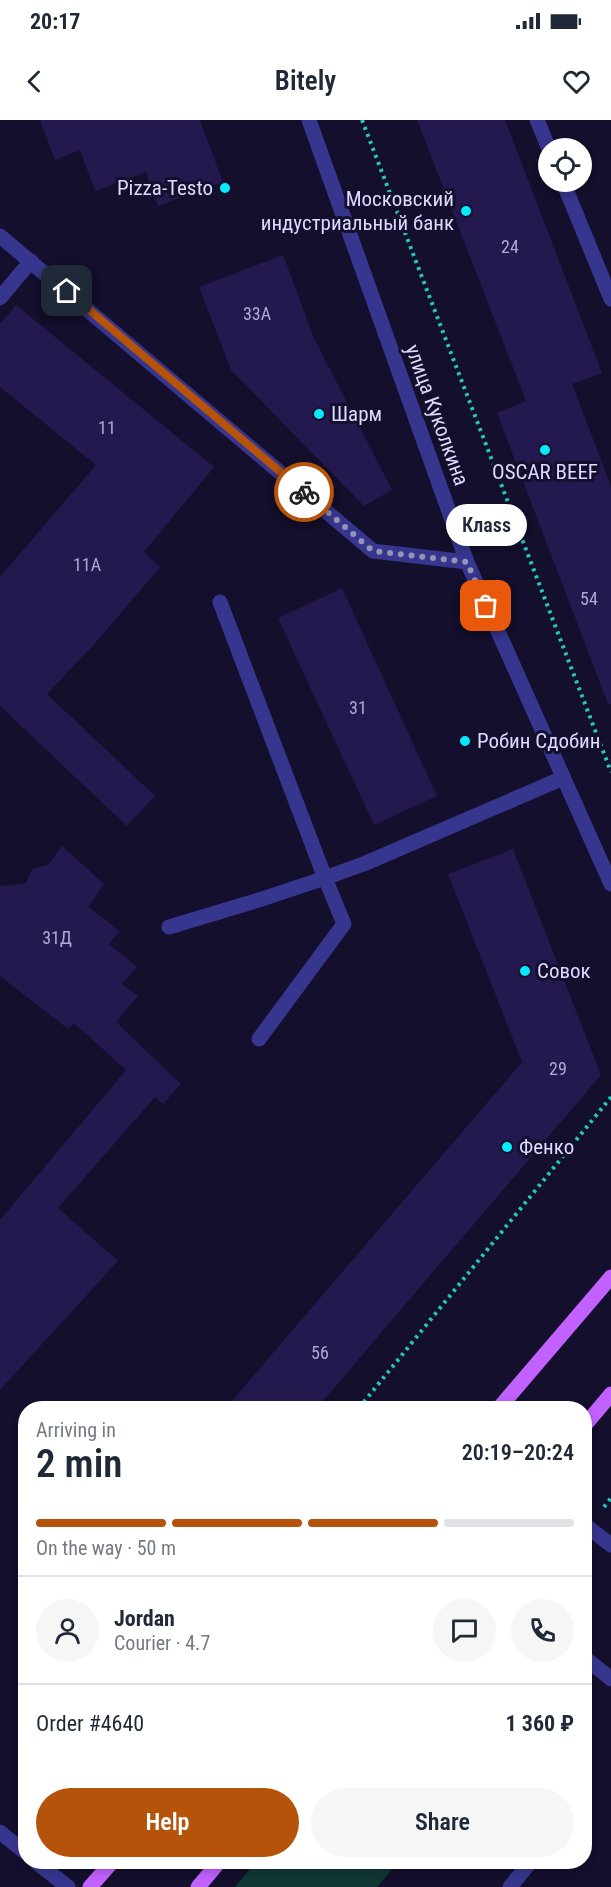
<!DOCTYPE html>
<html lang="en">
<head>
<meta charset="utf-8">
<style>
	:root { --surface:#fff; --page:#f6f6f7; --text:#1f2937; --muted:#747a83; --line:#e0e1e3; --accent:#b45309 }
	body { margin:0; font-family:"Roboto Condensed",sans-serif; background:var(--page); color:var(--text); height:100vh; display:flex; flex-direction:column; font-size:22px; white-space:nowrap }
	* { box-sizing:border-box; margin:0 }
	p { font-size:20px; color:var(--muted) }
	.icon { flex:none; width:33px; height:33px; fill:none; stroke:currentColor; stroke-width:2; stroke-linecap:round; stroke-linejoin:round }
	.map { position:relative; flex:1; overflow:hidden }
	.panel { position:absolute; left:18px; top:1281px; width:574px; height:468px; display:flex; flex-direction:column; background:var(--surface); border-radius:24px; box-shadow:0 3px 9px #0003 }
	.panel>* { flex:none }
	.tools { position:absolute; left:538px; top:18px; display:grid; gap:12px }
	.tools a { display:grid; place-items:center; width:54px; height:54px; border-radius:50%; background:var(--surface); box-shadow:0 3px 9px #0003; font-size:30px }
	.pin { position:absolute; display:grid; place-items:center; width:51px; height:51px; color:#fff; margin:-26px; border-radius:12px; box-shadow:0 3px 9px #0006 }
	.courier { position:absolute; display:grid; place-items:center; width:60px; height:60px; margin:-30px; border:4px solid #b45309; border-radius:50%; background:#fff; color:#222; box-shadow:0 2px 8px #0007 }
	.bubble { position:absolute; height:42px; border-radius:21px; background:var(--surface); box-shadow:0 3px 9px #0003; font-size:20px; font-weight:600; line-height:42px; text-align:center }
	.headline em { font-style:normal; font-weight:600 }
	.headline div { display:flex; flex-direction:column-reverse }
	.headline { display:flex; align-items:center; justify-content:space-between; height:102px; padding:0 18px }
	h1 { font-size:39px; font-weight:600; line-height:45px }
	.bar { display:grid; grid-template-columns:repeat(4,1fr); gap:9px 6px; align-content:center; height:72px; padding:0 18px }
	.bar i { height:8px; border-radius:4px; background:var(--line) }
	.bar .active { background:var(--accent) }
	.bar p { grid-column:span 4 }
	.line { display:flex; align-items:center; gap:15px; padding:0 18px; border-top:2px solid var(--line) }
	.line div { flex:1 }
	.round { display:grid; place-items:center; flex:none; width:63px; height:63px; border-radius:32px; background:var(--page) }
	.cta { display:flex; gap:12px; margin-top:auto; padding:12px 18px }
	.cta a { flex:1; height:69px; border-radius:36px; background:var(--accent); color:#fff; font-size:24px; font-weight:600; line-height:69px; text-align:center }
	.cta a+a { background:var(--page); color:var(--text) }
	.status { display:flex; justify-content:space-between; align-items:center; height:42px; padding:0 30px; background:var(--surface); direction:ltr }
	.status svg { height:16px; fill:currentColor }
	header { display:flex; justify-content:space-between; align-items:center; height:78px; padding:0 18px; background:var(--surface); font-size:27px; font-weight:600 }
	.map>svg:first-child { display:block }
	.green { fill:#113735 }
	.building { fill:#23194f }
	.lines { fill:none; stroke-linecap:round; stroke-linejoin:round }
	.path { stroke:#25c7bb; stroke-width:4; stroke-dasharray:3 4.5; stroke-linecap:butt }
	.minor { stroke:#37368f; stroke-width:15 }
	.major { stroke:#c161ff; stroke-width:15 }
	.done { stroke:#9693b5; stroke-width:6; stroke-dasharray:0 10.8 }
	.route { stroke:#b45309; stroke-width:8 }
	.poi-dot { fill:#06eaff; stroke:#130f2c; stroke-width:2 }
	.labels { text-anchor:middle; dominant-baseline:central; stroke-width:6; stroke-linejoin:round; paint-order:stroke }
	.number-label { font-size:18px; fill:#aeaad3 }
	.poi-label { font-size:21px; fill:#dddaff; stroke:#130f2c; text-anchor:start }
	.street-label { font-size:21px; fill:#dddaff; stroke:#130f2c }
</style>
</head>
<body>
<div class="status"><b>20:17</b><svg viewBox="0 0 49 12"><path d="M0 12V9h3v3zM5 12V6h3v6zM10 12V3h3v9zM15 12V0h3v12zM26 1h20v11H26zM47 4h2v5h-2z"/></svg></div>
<header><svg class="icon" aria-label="back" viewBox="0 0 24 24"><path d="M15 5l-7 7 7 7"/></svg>Bitely<svg class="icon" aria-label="heart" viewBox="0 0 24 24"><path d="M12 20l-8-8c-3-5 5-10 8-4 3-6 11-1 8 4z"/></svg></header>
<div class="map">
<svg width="611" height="1767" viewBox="0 0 611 1767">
	<rect width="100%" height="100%" fill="#130f2c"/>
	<!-- green -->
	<path class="green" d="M256,1742H398L377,1767H235Z"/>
	<!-- building -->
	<path class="building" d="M40,0H200L223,62L158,86L146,52L95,71L80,30L55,40Z
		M417,0H505L602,253L572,264L611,366V584H608L497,293L526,281Z
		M283,135L314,218L392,370L364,386L231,250L199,167Z
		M16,185L214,347L144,432L160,447L97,521L47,574L155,676L127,706L0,586V457L96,345L0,267V204Z
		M342,468L437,676L374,705L278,498Z
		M62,726L104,764L88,787L120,811L109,824L137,847L122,864L138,876L116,902L181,964L163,984L155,977L58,1088L118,1141L0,1270V1100L126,950L74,903L68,909L0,856V766L26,763L32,749L48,745Z
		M513,729L601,955L317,1288H226L522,942L448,754Z"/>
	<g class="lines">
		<!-- path -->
		<path class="path" d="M362,0L611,652
			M359,1288L611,977
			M604,1387L611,1378"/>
		<!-- minor -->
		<path class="minor" d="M309,0L467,442L611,764
			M537,0L549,29
			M563,62L611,179
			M0,116L373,431L467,442
			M0,178L31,141
			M220,482L325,758L366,743L563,658
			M169,807L262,779L325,758L344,804L259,919
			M585,1405L611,1425
			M585,1538L611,1559
			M0,1712L26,1733
			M36,1742L68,1767
			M510,1767L528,1745"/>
		<!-- major -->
		<path class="major" d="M499,1288L611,1157
			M585,1305L611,1274
			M90,1767L112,1742
			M198,1767L219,1742"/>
	</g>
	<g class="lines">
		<!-- done -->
		<path class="done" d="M304,372L373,431L467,442L486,486"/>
		<!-- route -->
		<path class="route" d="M67,171L304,372"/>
	</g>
	<!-- markers -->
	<g class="poi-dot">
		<circle cx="225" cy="68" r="6"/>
		<circle cx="466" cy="91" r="6"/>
		<circle cx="319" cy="294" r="6"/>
		<circle cx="545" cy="330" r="6"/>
		<circle cx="465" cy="621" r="6"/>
		<circle cx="525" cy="851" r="6"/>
		<circle cx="507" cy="1027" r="6"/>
	</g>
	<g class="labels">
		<!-- number labels -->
		<g class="number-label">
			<text x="510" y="126">24</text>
			<text x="257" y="193">33А</text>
			<text x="107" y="307">11</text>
			<text x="87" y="444">11А</text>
			<text x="589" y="478">54</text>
			<text x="358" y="587">31</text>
			<text x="57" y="817">31Д</text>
			<text x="558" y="948">29</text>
			<text x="320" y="1232">56</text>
		</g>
		<!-- poi labels -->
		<g class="poi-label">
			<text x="213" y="68" text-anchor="end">Pizza-Testo</text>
			<text x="454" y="79" text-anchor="end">Московский<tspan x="454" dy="24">индустриальный банк</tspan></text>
			<text x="331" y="294">Шарм</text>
			<text x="545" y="352" text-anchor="middle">OSCAR BEEF</text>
			<text x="477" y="621">Робин Сдобин</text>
			<text x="537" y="851">Совок</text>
			<text x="519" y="1027">Фенко</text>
		</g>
		<!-- street labels -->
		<g class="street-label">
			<text transform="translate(437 295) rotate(70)">улица Куколкина</text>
		</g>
	</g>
</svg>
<div class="tools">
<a><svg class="icon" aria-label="locate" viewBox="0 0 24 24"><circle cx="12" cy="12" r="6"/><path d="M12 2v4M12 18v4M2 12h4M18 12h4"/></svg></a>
</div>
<div class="pin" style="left:486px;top:486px;background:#ea580c"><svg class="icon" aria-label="bag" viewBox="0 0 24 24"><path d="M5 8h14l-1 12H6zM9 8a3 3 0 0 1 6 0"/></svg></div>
<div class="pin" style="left:67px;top:171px;background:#1f2937"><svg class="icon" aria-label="home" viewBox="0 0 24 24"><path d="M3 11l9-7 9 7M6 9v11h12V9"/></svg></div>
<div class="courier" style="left:304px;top:372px"><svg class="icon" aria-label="bike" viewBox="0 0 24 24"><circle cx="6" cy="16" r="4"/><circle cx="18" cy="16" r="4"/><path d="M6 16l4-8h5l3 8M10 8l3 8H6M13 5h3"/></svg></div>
<div class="bubble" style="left:446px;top:384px;width:81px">Клаss</div>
<section class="panel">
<div class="headline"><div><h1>2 min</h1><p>Arriving in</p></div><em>20:19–20:24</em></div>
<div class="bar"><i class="active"></i><i class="active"></i><i class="active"></i><i></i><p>On the way · 50 m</p></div>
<div class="line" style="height:108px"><a class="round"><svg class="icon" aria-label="person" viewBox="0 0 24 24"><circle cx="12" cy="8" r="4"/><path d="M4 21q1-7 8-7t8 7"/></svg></a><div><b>Jordan</b><p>Courier · 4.7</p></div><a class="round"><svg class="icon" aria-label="chat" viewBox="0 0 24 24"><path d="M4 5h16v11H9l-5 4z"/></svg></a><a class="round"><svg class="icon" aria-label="phone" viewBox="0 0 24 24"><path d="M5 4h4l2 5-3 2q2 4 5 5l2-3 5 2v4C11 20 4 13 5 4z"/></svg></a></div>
<div class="line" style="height:78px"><div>Order #4640</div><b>1 360 ₽</b></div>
<div class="cta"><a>Help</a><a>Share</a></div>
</section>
</div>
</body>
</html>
